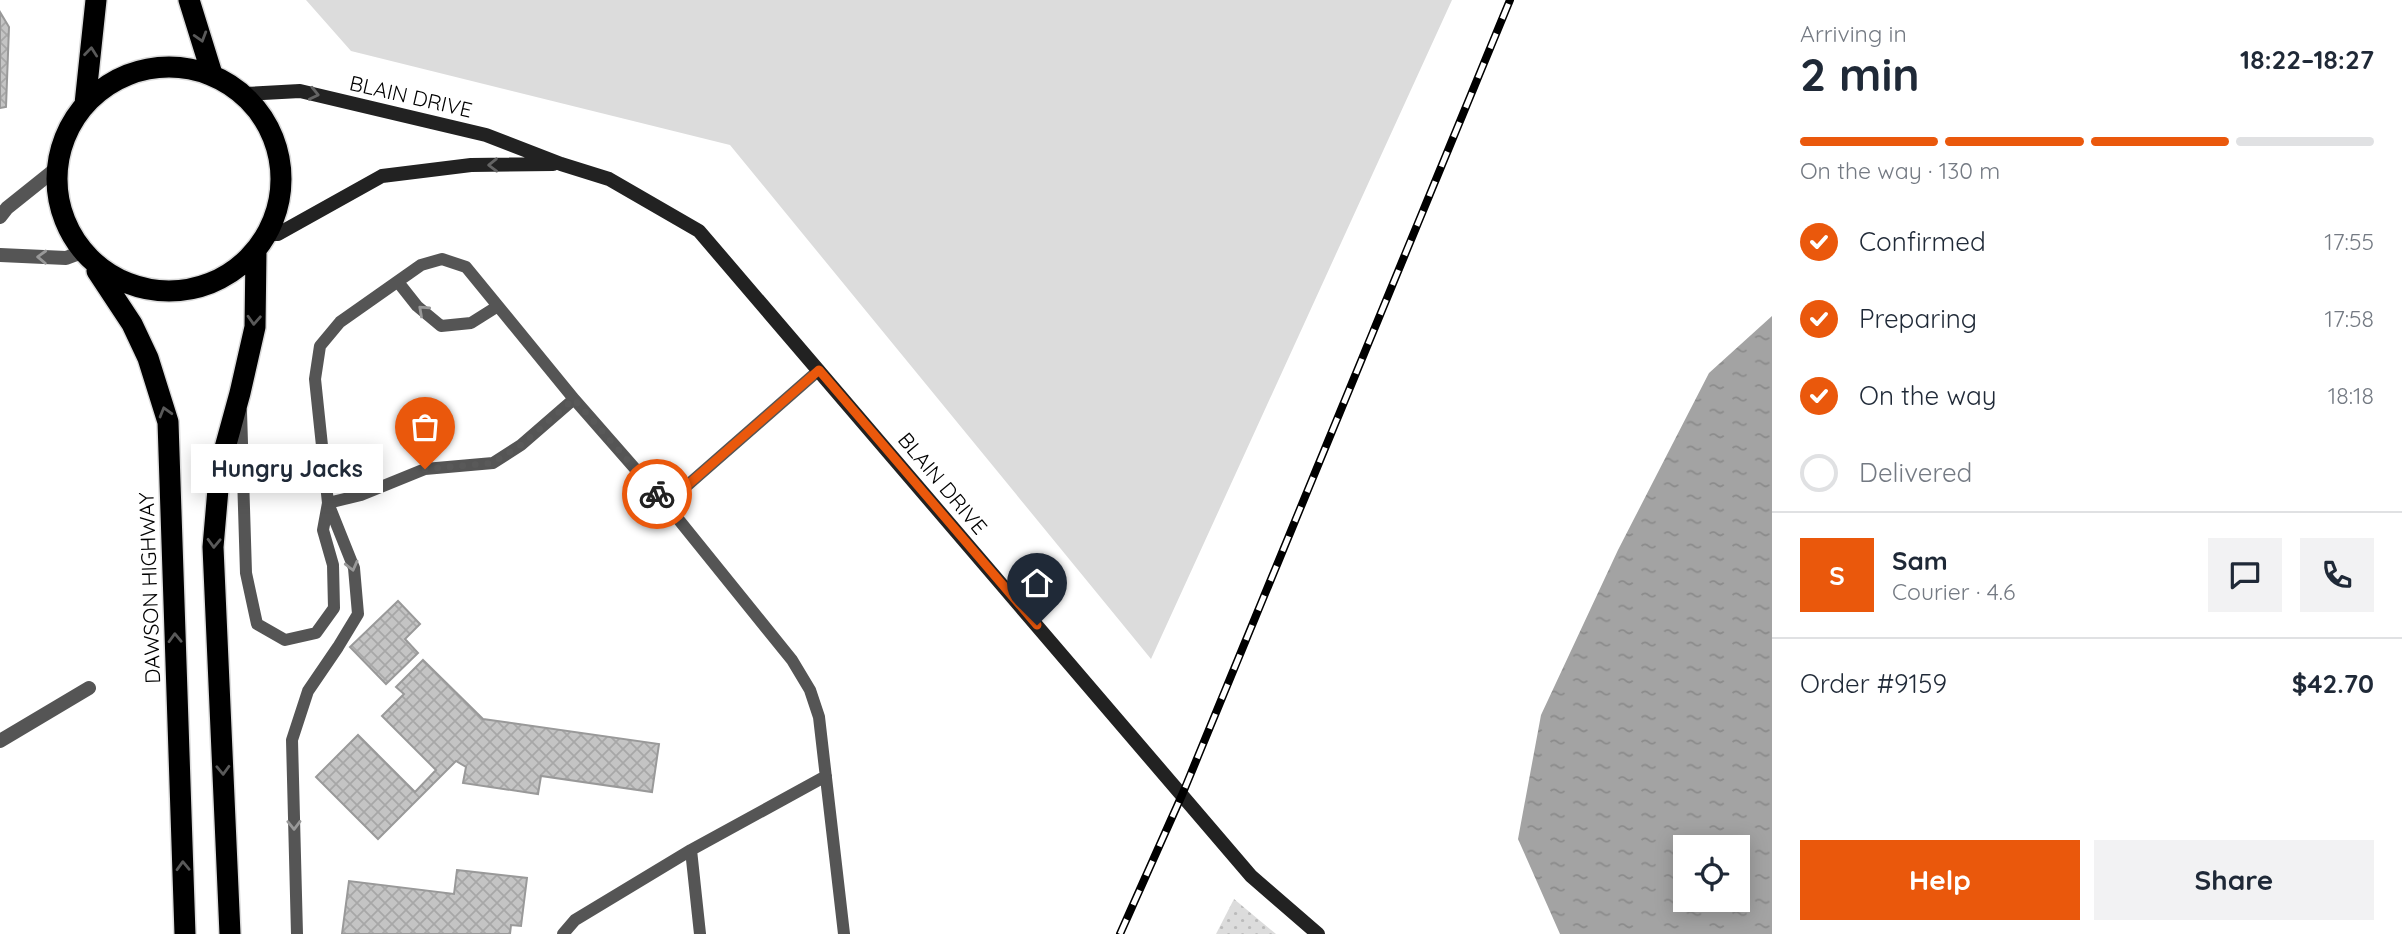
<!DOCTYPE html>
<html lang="en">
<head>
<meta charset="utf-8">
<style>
	:root { --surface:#fff; --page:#f2f2f3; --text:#1f2937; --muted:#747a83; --line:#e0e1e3; --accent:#ea580c }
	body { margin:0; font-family:Quicksand,sans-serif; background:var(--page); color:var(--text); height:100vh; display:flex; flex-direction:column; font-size:26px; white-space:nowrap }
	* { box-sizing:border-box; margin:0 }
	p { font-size:23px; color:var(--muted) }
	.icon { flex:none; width:38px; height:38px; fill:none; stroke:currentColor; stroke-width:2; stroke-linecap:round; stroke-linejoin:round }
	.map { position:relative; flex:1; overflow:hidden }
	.drawer { display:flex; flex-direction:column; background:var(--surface); width:630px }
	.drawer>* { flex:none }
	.tools { position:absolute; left:1673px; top:835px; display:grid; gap:14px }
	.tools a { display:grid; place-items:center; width:77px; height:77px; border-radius:0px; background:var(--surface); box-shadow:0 4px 18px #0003; font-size:35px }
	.pin { position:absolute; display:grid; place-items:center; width:60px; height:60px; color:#fff; margin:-72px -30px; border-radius:50% 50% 50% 0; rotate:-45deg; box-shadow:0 0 7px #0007 }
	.pin .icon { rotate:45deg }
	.courier { position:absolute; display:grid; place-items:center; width:70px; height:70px; margin:-35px; border:5px solid #ea580c; border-radius:50%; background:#fff; color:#222; box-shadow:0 2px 9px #0007 }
	.bubble { position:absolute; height:49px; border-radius:0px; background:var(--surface); box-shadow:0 4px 18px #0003; font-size:23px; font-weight:700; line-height:49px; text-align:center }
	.headline em { font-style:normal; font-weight:700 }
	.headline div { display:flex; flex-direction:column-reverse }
	.headline { display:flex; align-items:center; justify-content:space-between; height:119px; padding:0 28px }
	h1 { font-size:46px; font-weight:700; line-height:52px }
	.bar { display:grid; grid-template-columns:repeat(4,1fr); gap:10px 7px; align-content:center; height:84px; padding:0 28px }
	.bar i { height:9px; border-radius:5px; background:var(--line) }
	.bar .on { background:var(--accent) }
	.bar p { grid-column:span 4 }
	.line { display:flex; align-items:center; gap:18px; padding:0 28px; border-top:2px solid var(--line) }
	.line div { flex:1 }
	.round { display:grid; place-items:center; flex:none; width:74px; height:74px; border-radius:0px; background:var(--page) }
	ol { padding:0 28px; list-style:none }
	li { display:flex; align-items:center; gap:21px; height:77px }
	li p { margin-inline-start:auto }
	li .icon { padding:7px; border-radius:50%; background:var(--accent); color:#fff; stroke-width:4 }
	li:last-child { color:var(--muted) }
	li i { width:38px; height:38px; border:4px solid var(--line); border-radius:50% }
	.action { display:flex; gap:14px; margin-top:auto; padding:14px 28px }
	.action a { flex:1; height:80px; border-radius:0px; background:var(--accent); color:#fff; font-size:28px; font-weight:700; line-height:80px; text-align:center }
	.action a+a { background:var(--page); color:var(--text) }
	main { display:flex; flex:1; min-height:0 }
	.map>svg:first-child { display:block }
	.grass { fill:url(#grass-dots) }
	.garden { fill:#dcdcdc }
	.water { fill:url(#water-ripples); fill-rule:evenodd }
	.building { fill:url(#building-cross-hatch); stroke:#999; stroke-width:2 }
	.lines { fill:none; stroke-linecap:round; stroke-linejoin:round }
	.highway-casing { stroke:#dbdbdb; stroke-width:24 }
	.lane { stroke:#555; stroke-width:12 }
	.street { stroke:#555; stroke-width:14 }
	.secondary { stroke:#222; stroke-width:14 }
	.highway { stroke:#000; stroke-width:21 }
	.rail-casing { stroke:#000; stroke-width:8 }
	.rail { stroke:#fff; stroke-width:5; stroke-dasharray:16; stroke-linecap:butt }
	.oneway { stroke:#595959 }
	.oneway2 { stroke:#646464 }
	.oneway3 { stroke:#999 }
	.done { stroke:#595959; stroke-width:7; stroke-dasharray:0 12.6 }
	.route { stroke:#ea580c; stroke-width:9 }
	.labels { text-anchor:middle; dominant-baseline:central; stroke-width:5; stroke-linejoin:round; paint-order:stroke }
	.street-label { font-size:21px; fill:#000; stroke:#fff }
</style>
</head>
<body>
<main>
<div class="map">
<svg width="1772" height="934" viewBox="0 0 1772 934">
	<defs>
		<pattern id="grass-dots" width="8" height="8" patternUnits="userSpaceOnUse" patternTransform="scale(1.75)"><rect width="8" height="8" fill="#dcdcdc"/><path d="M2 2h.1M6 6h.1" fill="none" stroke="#bbb" stroke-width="1.8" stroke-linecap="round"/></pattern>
		<pattern id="water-ripples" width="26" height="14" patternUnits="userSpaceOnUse" patternTransform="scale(1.75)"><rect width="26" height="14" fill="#a3a3a3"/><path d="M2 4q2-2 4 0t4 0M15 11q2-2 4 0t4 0" fill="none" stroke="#8b8b8b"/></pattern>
		<pattern id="building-cross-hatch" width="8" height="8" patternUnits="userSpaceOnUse" patternTransform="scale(1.75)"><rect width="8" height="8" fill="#c4c4c4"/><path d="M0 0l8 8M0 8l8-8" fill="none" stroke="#a7a7a7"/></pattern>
	</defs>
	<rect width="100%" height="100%" fill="#fff"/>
	<!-- grass -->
	<path class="grass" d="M1234,899L1276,934H1216Z"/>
	<!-- garden -->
	<path class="garden" d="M306,0H1452L1151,659L730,145L351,51Z"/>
	<!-- water -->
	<path class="water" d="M1772,316V934H1560L1518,839L1541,715L1618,550L1709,373ZM1685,847H1738V900H1685Z"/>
	<!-- building -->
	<path class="building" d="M0,12L9,27L6,107L0,108Z
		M398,601L420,624L405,639L418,653L386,684L350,647Z
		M423,660L483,719L659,744L652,792L541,776L538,794L463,783L466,767L456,761L378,839L316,777L358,735L415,792L436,770L382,716L404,694L396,687Z
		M457,870L527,878L521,926L511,925L510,934H342L349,881L454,894Z"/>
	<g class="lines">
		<!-- highway casing -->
		<g class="highway-casing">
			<path id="highway" d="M189,0L212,74
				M57 179a112 112 0 1 1 224 0a112 112 0 1 1-224 0Z
				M85,104L96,0
				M97,271L132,324L148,358L168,422L185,934
				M230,934L213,547L220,466L240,393L255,327L256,252"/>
		</g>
		<!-- lane -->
		<path class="lane" d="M398,282L417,306L441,326L471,323L498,306
			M241,411L246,573L257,624L285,640L316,633L334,608L333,565L323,530L328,503
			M328,503L361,495L425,469L493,463L521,445L574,399
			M666,504L792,660L810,690L819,717L844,934
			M691,850L700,934
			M297,934L292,740L308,691L338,647L358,614L354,568L328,503L315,379L320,346L340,322L421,265L442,259L466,267L574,399L666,504L819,370
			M563,934L575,920L691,850L826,776"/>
		<!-- street -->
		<path class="street" d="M0,217L7,208L57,168
			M0,255L66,258L82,252
			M0,741L89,688"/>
		<!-- secondary -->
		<path class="secondary" d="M246,94L300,91L486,135L561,164L609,179L699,231L1251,876L1318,934
			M268,234H278L382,176L471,165L553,164"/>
		<!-- highway -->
		<use href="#highway" class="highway"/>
		<!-- rail casing -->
		<g class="rail-casing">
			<path id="rail" d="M1120,934L1182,795L1510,0"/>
		</g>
		<!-- rail -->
		<use href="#rail" class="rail"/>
	</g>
	<!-- one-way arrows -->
	<defs><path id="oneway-chevron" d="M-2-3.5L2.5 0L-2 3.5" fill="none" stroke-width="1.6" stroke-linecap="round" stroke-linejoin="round" transform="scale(1.75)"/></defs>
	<g class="oneway">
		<use href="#oneway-chevron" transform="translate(201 37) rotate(73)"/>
		<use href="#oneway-chevron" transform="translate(91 52) rotate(-84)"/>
		<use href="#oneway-chevron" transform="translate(254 320) rotate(93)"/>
		<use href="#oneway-chevron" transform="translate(165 412) rotate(-106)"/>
		<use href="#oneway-chevron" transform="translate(214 543) rotate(92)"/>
		<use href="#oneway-chevron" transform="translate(175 638) rotate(-92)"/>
		<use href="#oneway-chevron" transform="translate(223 770) rotate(88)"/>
		<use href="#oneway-chevron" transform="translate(183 866) rotate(-92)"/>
	</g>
	<g class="oneway2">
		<use href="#oneway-chevron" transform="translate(314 94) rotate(13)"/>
		<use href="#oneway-chevron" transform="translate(493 165) rotate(179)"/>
	</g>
	<g class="oneway3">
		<use href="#oneway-chevron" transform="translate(42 257) rotate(-178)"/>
		<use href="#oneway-chevron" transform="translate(423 310) rotate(-138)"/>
		<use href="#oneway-chevron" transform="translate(352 566) rotate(76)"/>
		<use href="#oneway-chevron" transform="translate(294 825) rotate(89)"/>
	</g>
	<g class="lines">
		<!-- done -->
		<path class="done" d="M425,469L492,463L521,445L574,399L657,494"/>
		<!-- route -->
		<path class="route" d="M657,494L666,504L819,370L1037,625"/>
	</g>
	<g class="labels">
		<!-- street labels -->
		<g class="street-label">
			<text transform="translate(411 96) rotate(13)">BLAIN DRIVE</text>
			<text transform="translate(943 483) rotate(50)">BLAIN DRIVE</text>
			<text transform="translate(149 588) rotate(-92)">DAWSON HIGHWAY</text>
		</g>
	</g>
</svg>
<div class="tools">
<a><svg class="icon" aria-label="locate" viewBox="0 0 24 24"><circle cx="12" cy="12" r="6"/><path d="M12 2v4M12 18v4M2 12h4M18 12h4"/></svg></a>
</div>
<div class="pin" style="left:425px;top:469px;background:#ea580c"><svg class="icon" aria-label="bag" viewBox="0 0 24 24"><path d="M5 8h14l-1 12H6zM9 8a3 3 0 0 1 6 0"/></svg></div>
<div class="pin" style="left:1037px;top:625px;background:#1f2937"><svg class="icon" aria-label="home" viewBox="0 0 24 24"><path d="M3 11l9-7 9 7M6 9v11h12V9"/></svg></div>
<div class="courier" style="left:657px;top:494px"><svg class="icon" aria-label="bike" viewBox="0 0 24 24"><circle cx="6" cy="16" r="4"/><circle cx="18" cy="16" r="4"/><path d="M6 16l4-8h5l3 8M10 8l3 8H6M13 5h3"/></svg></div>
<div class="bubble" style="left:191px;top:444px;width:192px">Hungry Jacks</div>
</div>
<section class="drawer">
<div class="headline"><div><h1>2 min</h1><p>Arriving in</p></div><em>18:22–18:27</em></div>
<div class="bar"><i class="on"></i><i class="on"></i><i class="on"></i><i></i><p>On the way · 130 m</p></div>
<ol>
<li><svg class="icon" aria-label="check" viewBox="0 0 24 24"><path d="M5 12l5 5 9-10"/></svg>Confirmed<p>17:55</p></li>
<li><svg class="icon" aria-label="check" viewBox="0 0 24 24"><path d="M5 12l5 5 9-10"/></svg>Preparing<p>17:58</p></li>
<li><svg class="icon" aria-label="check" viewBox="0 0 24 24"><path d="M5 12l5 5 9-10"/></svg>On the way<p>18:18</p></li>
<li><i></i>Delivered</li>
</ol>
<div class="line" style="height:126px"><b class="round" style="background:var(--accent);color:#fff">S</b><div><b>Sam</b><p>Courier · 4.6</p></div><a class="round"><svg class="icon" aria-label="chat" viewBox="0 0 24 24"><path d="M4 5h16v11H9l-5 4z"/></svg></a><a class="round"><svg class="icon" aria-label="phone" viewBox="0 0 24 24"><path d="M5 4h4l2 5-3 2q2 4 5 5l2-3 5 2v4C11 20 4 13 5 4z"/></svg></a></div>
<div class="line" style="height:91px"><div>Order #9159</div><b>$42.70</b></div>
<div class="action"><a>Help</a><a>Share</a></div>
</section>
</main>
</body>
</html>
